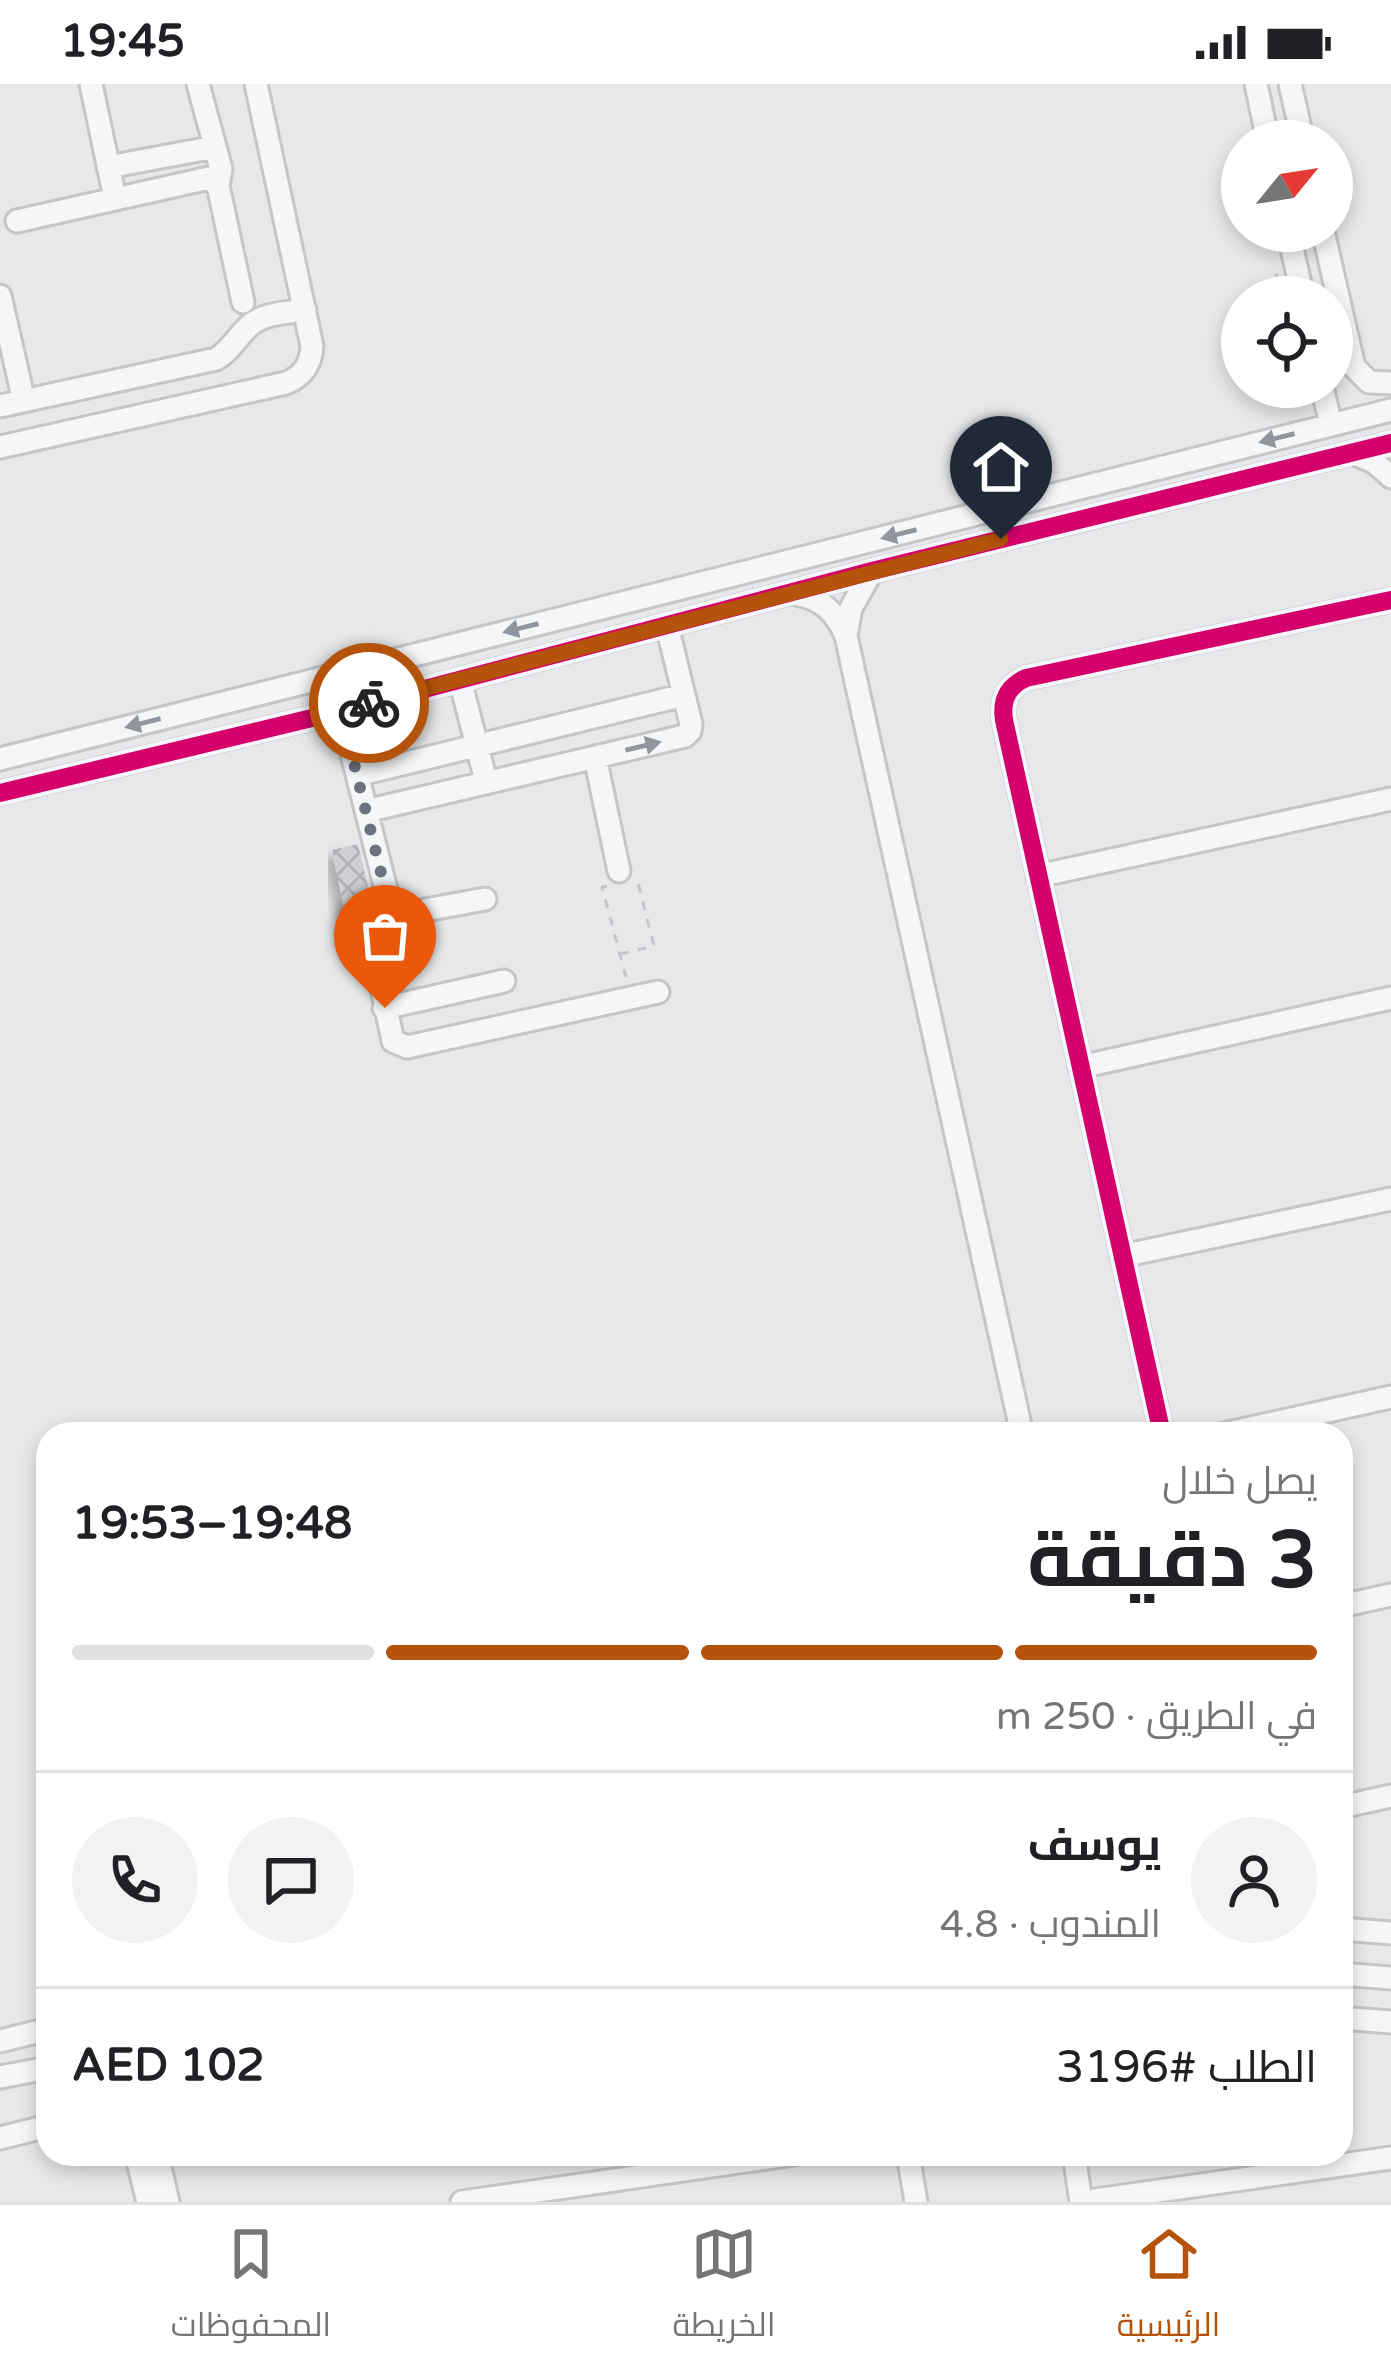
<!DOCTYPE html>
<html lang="ar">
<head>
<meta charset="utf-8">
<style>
	:root { --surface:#fff; --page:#f2f2f2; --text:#202124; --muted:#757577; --line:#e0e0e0; --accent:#b45309 }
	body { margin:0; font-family:"Varela Round",Cairo,sans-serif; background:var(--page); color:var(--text); direction:rtl; height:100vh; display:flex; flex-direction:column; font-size:45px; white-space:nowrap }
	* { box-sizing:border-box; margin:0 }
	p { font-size:39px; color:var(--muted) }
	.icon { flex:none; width:66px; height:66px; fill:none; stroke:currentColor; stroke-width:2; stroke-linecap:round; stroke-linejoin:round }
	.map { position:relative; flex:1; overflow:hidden; direction:ltr }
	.drawer { position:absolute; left:36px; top:1338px; width:1317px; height:744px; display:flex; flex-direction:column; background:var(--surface); border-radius:36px; box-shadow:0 6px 18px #0003; direction:rtl }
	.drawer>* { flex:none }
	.needle { width:78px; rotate:60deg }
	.tools { position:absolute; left:1221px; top:36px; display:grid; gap:24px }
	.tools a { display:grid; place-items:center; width:132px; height:132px; border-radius:50%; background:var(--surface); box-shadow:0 6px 18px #0003; font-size:60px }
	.pin { position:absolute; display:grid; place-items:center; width:102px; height:102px; color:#fff; margin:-123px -51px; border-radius:50% 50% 50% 0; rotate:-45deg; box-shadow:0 0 12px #0007 }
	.pin .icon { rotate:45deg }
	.courier { position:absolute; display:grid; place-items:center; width:120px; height:120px; margin:-60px; border:9px solid #b45309; border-radius:50%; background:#fff; color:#222; box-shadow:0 3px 15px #0007 }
	.headline em { font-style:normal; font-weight:700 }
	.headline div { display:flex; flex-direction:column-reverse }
	.headline { display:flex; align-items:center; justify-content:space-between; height:204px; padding:0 36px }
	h1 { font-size:78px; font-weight:700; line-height:90px }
	.bar { display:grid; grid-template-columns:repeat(4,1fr); gap:18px 12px; align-content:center; height:144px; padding:0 36px }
	.bar i { height:15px; border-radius:9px; background:var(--line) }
	.bar .on { background:var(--accent) }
	.bar p { grid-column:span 4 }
	.line { display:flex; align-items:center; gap:30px; padding:0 36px; border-top:3px solid var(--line) }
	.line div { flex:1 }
	.round { display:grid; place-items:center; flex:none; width:126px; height:126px; border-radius:63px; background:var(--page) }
	.status { display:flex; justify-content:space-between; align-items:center; height:84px; padding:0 60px; background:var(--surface); direction:ltr }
	.status svg { height:33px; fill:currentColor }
	.dock { display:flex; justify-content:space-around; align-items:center; height:168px; border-top:3px solid var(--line); background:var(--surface); font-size:33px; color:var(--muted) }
	.dock a { display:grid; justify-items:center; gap:6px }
	.dock .on { color:var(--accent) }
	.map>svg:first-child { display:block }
	.building { fill:url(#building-cross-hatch); filter:url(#shadow) }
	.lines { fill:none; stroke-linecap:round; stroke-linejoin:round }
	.minor-casing { stroke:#c4c6c8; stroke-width:27 }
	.path { stroke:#c5c6ca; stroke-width:3; stroke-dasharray:9 9; stroke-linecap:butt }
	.minor { stroke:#f5f6f7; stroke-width:21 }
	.cycleway-casing { stroke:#f4f6f9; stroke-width:26 }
	.cycleway { stroke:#d6006c; stroke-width:18 }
	.oneway { fill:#90959e }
	.done { stroke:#6c737f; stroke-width:12; stroke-dasharray:0 21.6 }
	.route { stroke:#b45309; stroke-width:15 }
</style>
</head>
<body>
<div class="status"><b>19:45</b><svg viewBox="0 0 49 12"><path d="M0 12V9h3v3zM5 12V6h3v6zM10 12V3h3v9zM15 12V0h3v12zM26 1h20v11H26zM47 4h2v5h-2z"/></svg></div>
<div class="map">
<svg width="1391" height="2118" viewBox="0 0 1391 2118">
	<defs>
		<pattern id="building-cross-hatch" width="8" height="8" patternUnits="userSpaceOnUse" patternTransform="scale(3)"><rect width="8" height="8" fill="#ced0d3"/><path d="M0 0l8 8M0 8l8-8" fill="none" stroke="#b1b3b6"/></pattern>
		<filter id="shadow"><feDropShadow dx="-8" dy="8" stdDeviation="6" flood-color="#0004"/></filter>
	</defs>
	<rect width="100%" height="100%" fill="#e6e8ea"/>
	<!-- building -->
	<path class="building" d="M358,760L370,811L364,812L372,849L350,853L332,766Z"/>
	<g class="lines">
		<!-- minor casing -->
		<g class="minor-casing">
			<path id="minor" d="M91,0L115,114
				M198,0L221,85L218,102
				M1256,0L1268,57
				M1290,0L1303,57
				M108,83L215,63
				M17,137L209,94L216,99L219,106L243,218
				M1288,147L1303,213
				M1323,147L1354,283L1369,298L1391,299
				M0,212L24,317
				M1322,303L1331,341
				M0,322L216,275C230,267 235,256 246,245C261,229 284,229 305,226
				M0,363L286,299C303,292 311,280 312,262L256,0
				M1353,369L1374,378L1391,393
				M795,510C821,514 836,528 846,552L1022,1350
				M846,551L851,524L872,487
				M460,596L486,697
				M341,627L395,841L390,852L377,856L373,863L393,957L407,963L658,908
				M595,673L619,787
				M0,675L1391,326
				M357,691L684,611
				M0,709L341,627L872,487L1391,359
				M366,727L685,652L690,647L691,640L667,542
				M1038,792L1391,715
				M393,832L485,815
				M384,924L504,897
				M1080,983L1391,914
				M1122,1172L1391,1115
				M1162,1350L1004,636C1001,616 1008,602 1026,594L1391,516
				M1224,1350L1391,1313
				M1341,1522L1391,1511
				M1341,1723L1391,1712
				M1341,1845L1391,1849
				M1341,1890L1391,1894
				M1341,1934L1391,1938
				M0,1957L48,1945
				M0,1993L48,1984
				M0,2054L48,2042
				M136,2070L148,2118
				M157,2070L168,2118
				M908,2070L916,2118
				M1074,2070L1081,2118L1391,2074
				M462,2118L795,2070"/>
		</g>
		<!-- path -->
		<path class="path" d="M1276,190L1281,213
			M607,802L602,803L626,893
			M620,870L654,862L637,795L634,796"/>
		<!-- minor -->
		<use href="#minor" class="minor"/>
		<!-- cycleway casing -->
		<g class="cycleway-casing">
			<path id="cycleway" d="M0,709L341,627L872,487L1391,359
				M1162,1350L1004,636C1001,616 1008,602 1026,594L1391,516"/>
		</g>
		<!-- cycleway -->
		<use href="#cycleway" class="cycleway"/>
	</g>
	<!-- one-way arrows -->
	<defs><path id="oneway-solid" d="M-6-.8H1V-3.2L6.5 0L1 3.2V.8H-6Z" transform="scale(3)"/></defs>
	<g class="oneway">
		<use href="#oneway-solid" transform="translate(1277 354) rotate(166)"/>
		<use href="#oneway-solid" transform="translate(899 450) rotate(166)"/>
		<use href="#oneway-solid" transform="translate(521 544) rotate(166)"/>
		<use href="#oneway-solid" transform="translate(143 639) rotate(166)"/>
		<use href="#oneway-solid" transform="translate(643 662) rotate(-13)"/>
	</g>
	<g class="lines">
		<!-- done -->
		<path class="done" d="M369,619L341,627L394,841L390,851L376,856L373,863L385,924"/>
		<!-- route -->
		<path class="route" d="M369,619L1001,455"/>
	</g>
</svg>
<div class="tools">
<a><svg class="needle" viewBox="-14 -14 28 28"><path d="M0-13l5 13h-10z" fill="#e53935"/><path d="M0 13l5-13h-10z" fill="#757577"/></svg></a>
<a><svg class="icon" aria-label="locate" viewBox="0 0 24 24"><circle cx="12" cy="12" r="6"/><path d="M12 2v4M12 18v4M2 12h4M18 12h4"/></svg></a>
</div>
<div class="pin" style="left:385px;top:924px;background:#ea580c"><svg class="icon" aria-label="bag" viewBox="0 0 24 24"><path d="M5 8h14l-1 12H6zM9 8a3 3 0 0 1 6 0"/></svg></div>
<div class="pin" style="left:1001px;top:455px;background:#1f2937"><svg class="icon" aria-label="home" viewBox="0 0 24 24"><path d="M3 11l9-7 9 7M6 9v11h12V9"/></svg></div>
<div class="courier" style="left:369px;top:619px"><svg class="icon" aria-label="bike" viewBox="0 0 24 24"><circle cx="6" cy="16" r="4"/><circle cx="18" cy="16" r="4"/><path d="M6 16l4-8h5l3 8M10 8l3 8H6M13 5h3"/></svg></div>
<section class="drawer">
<div class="headline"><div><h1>3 دقيقة</h1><p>يصل خلال</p></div><em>19:48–19:53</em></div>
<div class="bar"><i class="on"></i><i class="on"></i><i class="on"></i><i></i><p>في الطريق · 250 m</p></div>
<div class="line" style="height:216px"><a class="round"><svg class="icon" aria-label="person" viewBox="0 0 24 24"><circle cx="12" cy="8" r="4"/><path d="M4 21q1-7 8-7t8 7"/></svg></a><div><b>يوسف</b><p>المندوب · 4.8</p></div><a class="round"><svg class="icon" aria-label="chat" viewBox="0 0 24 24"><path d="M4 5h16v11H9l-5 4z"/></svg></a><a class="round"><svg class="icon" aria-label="phone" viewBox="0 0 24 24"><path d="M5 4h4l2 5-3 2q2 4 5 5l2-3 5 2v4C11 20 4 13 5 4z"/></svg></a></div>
<div class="line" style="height:156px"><div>الطلب #3196</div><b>AED 102</b></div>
</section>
</div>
<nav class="dock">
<a class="on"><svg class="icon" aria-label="home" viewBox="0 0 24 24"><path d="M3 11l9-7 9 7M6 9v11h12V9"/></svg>الرئيسية</a>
<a><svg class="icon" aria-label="map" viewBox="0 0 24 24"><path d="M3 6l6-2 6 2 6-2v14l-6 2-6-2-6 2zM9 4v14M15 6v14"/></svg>الخريطة</a>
<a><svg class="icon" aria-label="saved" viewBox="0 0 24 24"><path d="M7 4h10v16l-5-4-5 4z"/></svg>المحفوظات</a>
</nav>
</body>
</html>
